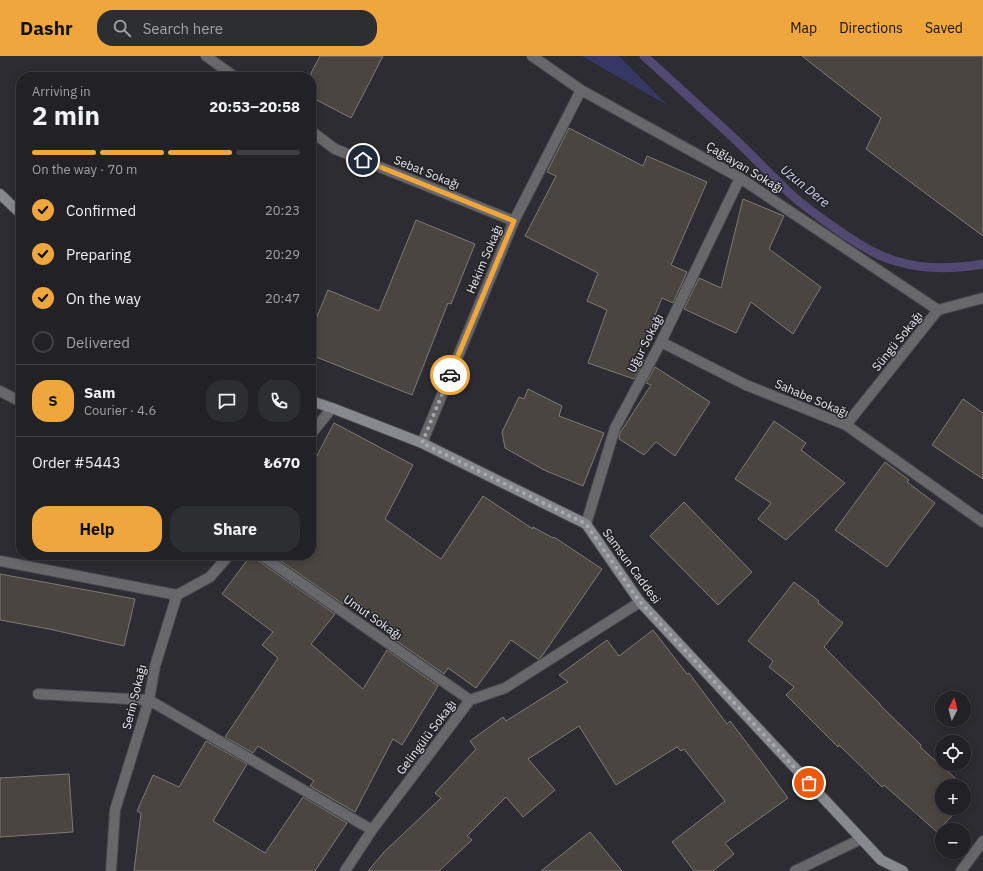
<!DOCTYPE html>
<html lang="en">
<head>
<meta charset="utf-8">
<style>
	:root { --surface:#212126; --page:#2d2e32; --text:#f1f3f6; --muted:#a2a3a7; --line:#3e3e43; --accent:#efa73d }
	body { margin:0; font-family:"IBM Plex Sans",sans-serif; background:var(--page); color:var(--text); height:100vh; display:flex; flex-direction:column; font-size:15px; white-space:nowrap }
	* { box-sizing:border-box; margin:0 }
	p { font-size:13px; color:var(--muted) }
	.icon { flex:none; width:22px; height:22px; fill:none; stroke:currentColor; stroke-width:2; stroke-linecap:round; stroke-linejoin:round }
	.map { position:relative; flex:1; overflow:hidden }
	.details { position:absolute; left:16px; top:16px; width:300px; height:488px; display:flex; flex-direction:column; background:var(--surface); border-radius:16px; box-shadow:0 2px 10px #0003,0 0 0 1px var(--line) }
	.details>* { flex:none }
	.needle { width:26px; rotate:6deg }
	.controls { position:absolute; left:935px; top:635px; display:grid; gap:8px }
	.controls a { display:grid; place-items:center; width:36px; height:36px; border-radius:50%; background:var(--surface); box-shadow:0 2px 10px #0003,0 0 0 1px var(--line); font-size:20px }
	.pin { position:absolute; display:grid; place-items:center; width:34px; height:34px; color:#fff; margin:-17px; border:2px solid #fff; border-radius:50%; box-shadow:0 1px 4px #0007 }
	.courier { position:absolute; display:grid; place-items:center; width:40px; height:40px; margin:-20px; border:3px solid #efa73d; border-radius:50%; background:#fff; color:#222; box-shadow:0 1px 5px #0007 }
	.summary em { font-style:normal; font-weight:700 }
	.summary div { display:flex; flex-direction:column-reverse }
	.summary { display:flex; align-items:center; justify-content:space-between; height:68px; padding:0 16px }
	h1 { font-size:26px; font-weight:700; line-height:30px }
	.bar { display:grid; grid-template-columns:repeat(4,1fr); gap:6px 4px; align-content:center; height:48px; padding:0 16px }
	.bar i { height:5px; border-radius:3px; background:var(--line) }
	.bar .selected { background:var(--accent) }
	.bar p { grid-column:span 4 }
	.line { display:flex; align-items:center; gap:10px; padding:0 16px; border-top:1px solid var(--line) }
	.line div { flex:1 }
	.round { display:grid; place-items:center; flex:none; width:42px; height:42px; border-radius:16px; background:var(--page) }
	ol { padding:0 16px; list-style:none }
	li { display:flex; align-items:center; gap:12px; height:44px }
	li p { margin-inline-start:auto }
	li .icon { padding:4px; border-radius:50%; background:var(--accent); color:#111; stroke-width:4 }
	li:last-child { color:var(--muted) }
	li i { width:22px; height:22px; border:2px solid var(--line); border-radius:50% }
	.cta { display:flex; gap:8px; margin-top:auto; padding:8px 16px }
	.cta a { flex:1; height:46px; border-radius:16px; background:var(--accent); color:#111; font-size:16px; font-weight:700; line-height:46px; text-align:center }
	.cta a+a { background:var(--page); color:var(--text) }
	header { display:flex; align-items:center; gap:24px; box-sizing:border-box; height:56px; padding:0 20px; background:var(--accent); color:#111 }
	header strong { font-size:19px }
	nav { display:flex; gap:22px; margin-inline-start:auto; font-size:14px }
	.search { width:280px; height:36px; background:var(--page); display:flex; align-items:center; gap:10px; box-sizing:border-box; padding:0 14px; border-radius:16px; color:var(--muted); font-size:15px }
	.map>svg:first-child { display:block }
	.green { fill:#373765 }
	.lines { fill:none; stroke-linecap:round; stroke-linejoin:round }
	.stream { stroke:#514972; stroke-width:9 }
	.building { fill:#4a4540; stroke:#7f7a74 }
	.street-casing { stroke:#47474d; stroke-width:12 }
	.secondary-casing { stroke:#47474d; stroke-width:12 }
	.street { stroke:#68686b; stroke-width:10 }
	.secondary { stroke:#88898e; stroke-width:10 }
	.done { stroke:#a8a9ae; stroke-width:4; stroke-dasharray:0 7.2 }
	.route { stroke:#efa73d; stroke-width:5 }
	.labels { text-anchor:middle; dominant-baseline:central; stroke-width:3; stroke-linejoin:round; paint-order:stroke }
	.street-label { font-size:12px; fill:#ebecf0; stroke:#222228 }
	.water-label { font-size:13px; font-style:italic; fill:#d4d7ed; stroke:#222228 }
</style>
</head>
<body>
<header>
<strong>Dashr</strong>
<div class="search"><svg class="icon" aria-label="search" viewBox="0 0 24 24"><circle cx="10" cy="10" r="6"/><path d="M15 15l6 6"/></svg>Search here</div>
<nav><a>Map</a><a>Directions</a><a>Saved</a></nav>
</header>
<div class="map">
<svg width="983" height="815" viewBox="0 0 983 815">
	<rect width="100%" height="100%" fill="#2c2c32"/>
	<!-- green -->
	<path class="green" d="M582,0H619L667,49Z"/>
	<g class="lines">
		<!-- stream -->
		<path class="stream" d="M644,0C676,29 708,58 740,88C758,105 775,124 794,141C810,155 828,167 845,179C862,190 879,201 899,206C927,214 955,213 983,208"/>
	</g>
	<!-- building -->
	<path class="building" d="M320,0H383L351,62L311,41V17Z
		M802,0H983V180L866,93L881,62Z
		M569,72L643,110L647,100L707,126L671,209L687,216L673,247L662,242L638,300L644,304L634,323L588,307L607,254L587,245L598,217L525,180L556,120L547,116Z
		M743,143L784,160L769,193L821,231L793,278L751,246L736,277L684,253L699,222L721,232Z
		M416,164L475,188L451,248L448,247L412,339L311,299V275L328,234L379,255Z
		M655,311L710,346L675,400L656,386L644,399L619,383L620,377L651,329L646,327Z
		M528,333L562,350L559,360L604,377L583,430L544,414L505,392L502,376L519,341L524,343Z
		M963,343L983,357V423L932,389Z
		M774,365L806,387L801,394L845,427L786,484L758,463L771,447L735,423Z
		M334,367L413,409L385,463L441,503L483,440L533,473V471L553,482L554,481L602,513L542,600L538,603L511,584L476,632L448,612L444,618L394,583L398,576L349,540L343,548L272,499H311V411Z
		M885,406L909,424L907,426L935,447L887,511L835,474Z
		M684,446L752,516L718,549L650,480Z
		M251,499H255L257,504L335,558L311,588L363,633L387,594L438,630L402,689L393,683L355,756L310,730L314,725L258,690L253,697L225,681L278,602L262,589L273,576L222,538Z
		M0,518L135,543L124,590L49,573L0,564Z
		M794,526L819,545L818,547L843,567L824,591L880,648V649L921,689L920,691L964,730H942V752H959L937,776L884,729L882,731L839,689L838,691L786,639L794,631L769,611L773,605L748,585Z
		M653,574L687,618L689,617L727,668L730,665L766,712L788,742L725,787L734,798L713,815H694L672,786L725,745L684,693L681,695L677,691L616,729L579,670L528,703L555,734L523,761L506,741L467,780L472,784L439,815H368L384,796L441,742L435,737L476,693L470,685L503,661L506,665L568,626L559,619L607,584L619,600Z
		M206,685L247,708L213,765L265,797L303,741L347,767L315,815H134L141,757L137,755L153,719L179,731Z
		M69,718L73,776L0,781V722Z
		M590,776L622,815H541Z"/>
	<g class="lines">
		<!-- street casing -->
		<g class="street-casing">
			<path id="street" d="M206,0L235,21
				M532,0L581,34L740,122L938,254
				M311,75L335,93L514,165
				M661,286L746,329L846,369L983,466
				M0,335L21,346
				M846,369L938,254L983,242
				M311,378L332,352
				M422,387L514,165L581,34
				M586,468L615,372L661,286L740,122
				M261,499L470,644
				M0,505L177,539
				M38,638L149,644L372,774
				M111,815L115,754L149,644L155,610L177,539L210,521L229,499
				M345,815L372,774L470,644L505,632L640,546
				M795,815L861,783
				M961,815L983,785"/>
		</g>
		<!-- secondary casing -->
		<g class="secondary-casing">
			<path id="secondary" d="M0,138L21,158
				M311,345L332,352L422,387L586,468L640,546L881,804L903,815"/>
		</g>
		<!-- street -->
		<use href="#street" class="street"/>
		<!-- secondary -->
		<use href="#secondary" class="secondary"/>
	</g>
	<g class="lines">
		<!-- done -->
		<path class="done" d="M450,319L422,387L586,468L640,546L809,727"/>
		<!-- route -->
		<path class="route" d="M363,104L514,165L450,319"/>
	</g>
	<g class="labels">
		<!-- street labels -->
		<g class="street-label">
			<text transform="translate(745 111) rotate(31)">Çağlayan Sokağı</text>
			<text transform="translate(427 116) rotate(22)">Sebat Sokağı</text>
			<text transform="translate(484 203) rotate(-67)">Hekim Sokağı</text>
			<text transform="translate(897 285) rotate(-51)">Süngü Sokağı</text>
			<text transform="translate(645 287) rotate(-63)">Uğur Sokağı</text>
			<text transform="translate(812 342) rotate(23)">Sahabe Sokağı</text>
			<text transform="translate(632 510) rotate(54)">Samsun Caddesi</text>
			<text transform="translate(373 561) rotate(35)">Umut Sokağı</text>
			<text transform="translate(134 641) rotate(-76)">Serin Sokağı</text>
			<text transform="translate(426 681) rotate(-53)">Gelingülü Sokağı</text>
		</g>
		<!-- water labels -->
		<g class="water-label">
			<text transform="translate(805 130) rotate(39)">Uzun Dere</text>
		</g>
	</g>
</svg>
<div class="controls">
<a><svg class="needle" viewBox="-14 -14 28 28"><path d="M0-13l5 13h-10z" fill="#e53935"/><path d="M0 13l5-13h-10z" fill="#a2a3a7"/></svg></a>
<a><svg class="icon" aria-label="locate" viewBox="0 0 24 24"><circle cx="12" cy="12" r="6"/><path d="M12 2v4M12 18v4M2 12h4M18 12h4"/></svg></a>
<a>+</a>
<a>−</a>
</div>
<div class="pin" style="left:809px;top:727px;background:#ea580c"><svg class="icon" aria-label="bag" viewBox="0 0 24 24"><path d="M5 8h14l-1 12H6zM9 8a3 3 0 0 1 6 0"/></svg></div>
<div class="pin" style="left:363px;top:104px;background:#1f2937"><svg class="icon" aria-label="home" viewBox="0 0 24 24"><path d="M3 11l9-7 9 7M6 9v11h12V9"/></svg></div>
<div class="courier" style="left:450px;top:319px"><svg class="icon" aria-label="car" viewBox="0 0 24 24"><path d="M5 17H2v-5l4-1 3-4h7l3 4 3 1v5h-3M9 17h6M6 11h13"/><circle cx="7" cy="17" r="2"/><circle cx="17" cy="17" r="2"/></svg></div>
<section class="details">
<div class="summary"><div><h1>2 min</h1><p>Arriving in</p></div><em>20:53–20:58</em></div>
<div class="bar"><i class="selected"></i><i class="selected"></i><i class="selected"></i><i></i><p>On the way · 70 m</p></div>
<ol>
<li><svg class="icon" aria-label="check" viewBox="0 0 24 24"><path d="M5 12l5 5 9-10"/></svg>Confirmed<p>20:23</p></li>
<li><svg class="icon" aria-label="check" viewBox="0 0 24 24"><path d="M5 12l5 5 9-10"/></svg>Preparing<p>20:29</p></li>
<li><svg class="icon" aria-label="check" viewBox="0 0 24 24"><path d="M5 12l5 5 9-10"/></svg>On the way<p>20:47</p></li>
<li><i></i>Delivered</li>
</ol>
<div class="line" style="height:72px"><b class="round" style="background:var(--accent);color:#111">S</b><div><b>Sam</b><p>Courier · 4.6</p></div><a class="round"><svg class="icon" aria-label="chat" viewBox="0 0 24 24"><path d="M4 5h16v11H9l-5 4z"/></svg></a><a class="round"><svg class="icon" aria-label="phone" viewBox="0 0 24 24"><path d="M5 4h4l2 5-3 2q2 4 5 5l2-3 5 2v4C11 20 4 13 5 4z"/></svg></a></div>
<div class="line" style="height:52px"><div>Order #5443</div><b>₺670</b></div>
<div class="cta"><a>Help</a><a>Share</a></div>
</section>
</div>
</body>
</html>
